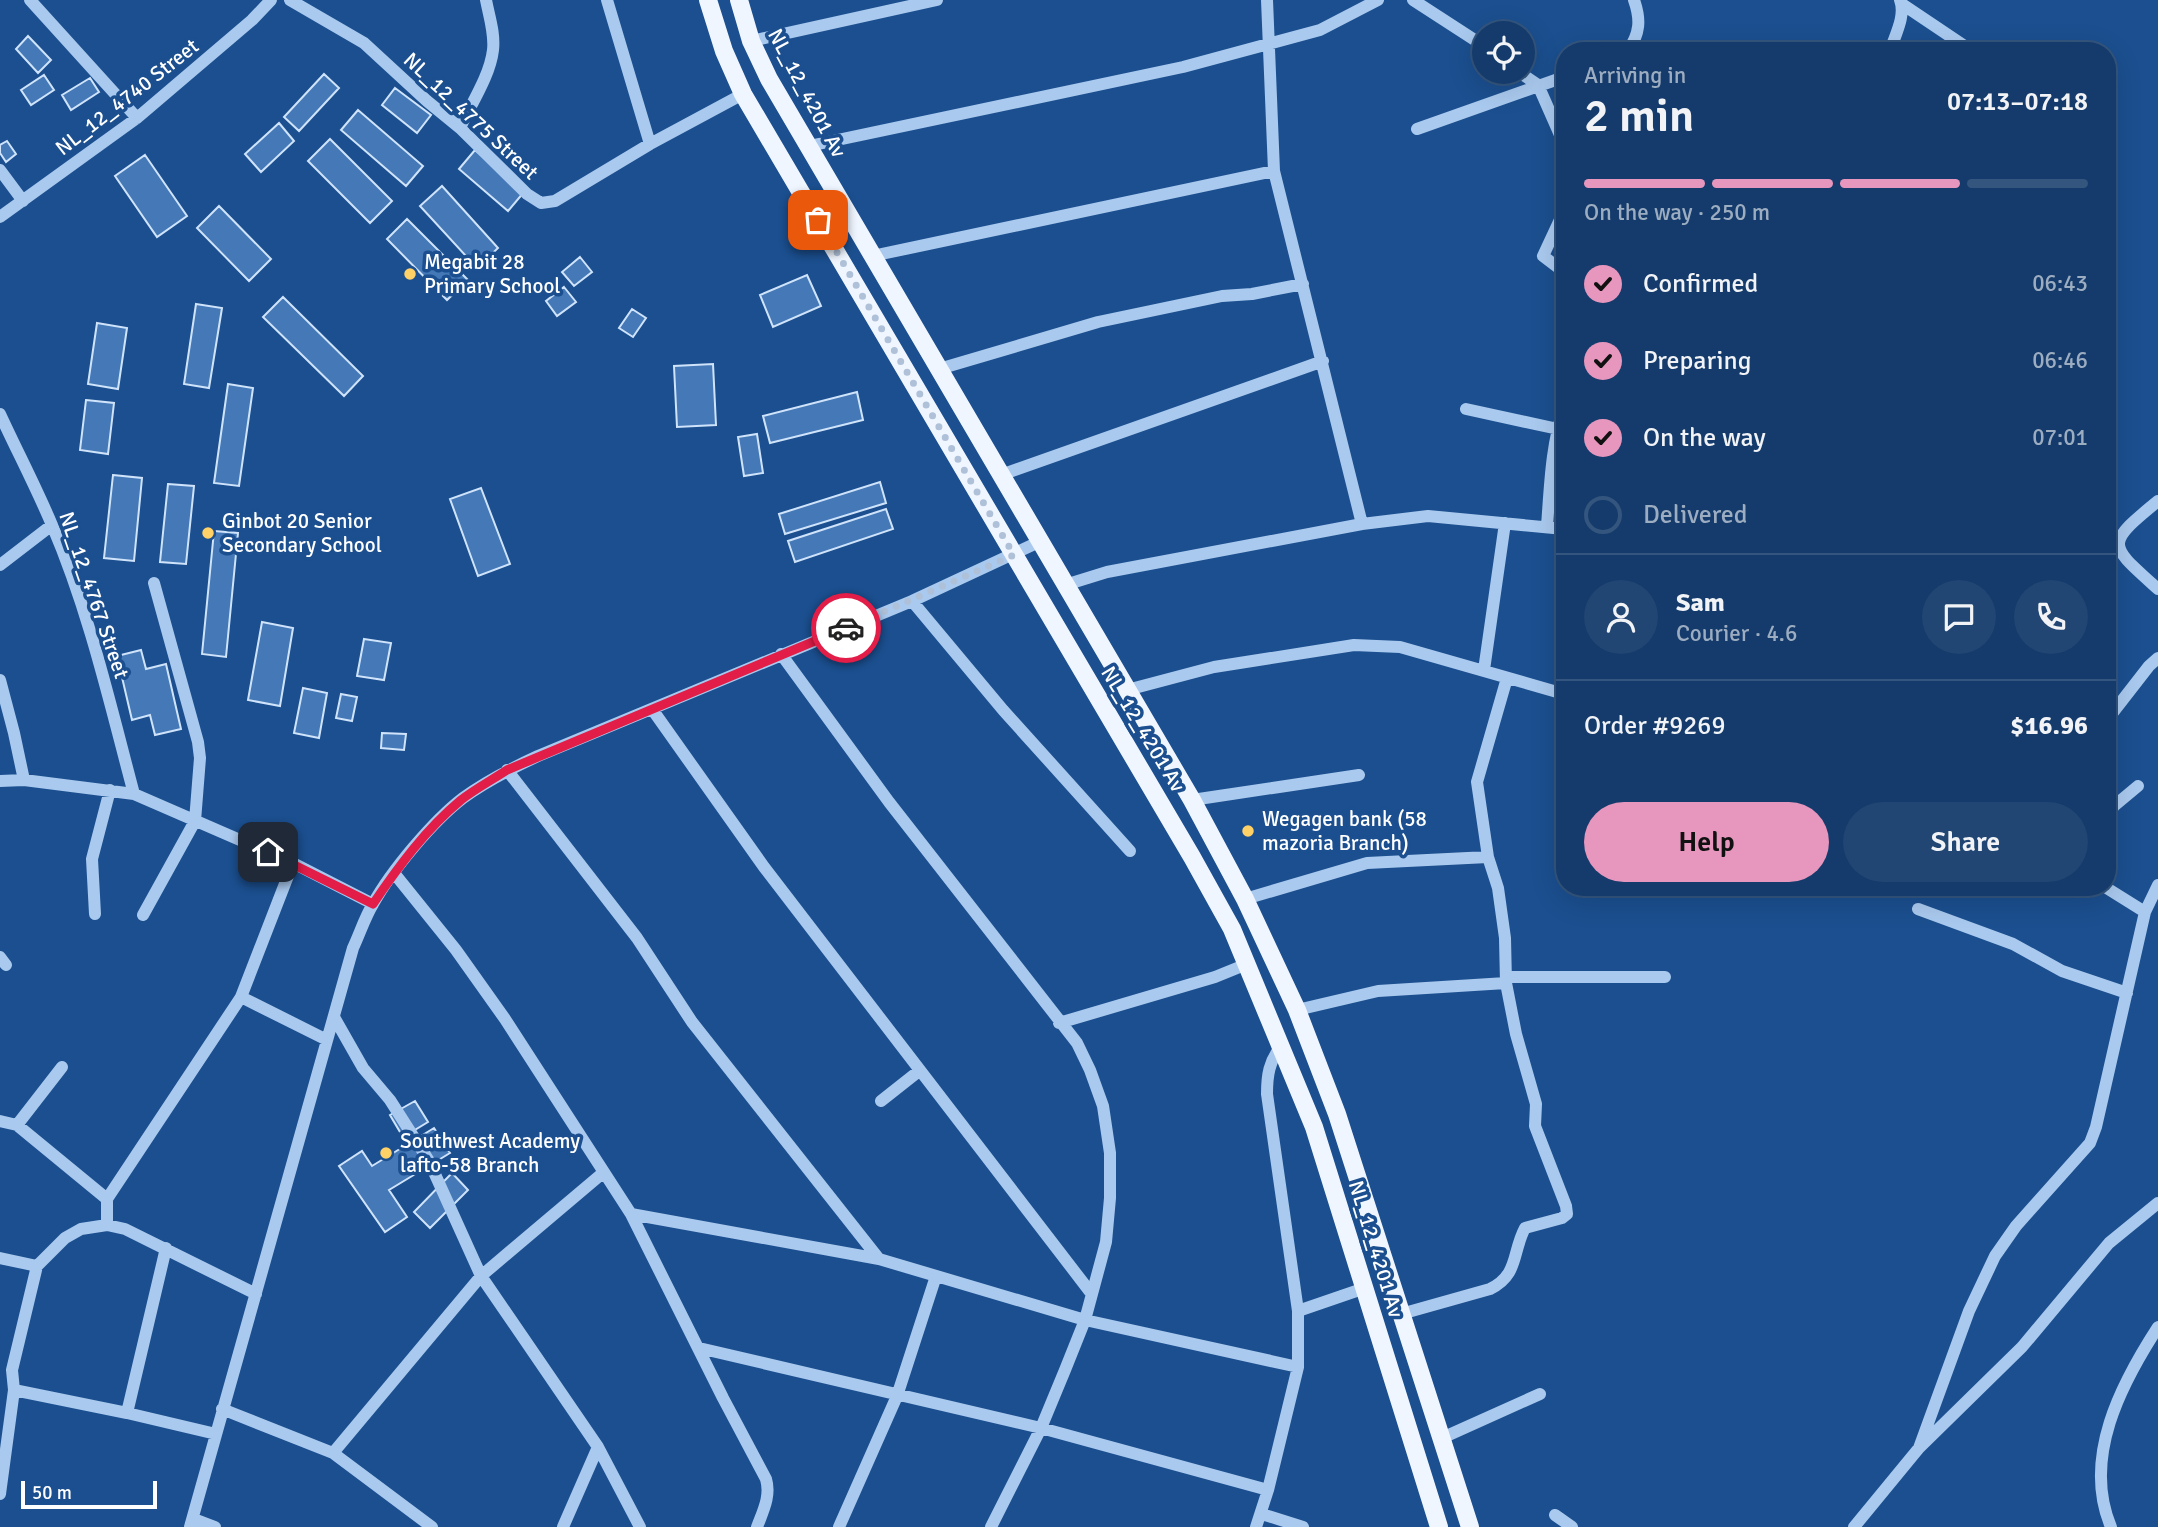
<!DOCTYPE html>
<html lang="en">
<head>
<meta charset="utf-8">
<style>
	:root { --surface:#143b6b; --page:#214673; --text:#f1f3f6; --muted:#9dadc1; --line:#33557e; --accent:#e797bd }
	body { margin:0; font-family:Signika,sans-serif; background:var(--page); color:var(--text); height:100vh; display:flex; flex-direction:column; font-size:26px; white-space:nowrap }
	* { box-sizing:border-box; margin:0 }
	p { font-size:23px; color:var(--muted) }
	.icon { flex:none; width:38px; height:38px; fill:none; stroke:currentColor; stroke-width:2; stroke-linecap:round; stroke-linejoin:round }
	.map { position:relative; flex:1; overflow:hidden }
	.details { position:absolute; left:1556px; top:42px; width:560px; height:854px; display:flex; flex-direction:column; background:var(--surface); border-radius:28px; box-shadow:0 7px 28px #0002,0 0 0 2px var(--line) }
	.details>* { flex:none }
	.buttons { position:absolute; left:1472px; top:21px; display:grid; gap:14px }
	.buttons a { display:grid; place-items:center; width:63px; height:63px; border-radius:50%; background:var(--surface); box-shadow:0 7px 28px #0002,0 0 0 2px var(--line); font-size:35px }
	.scale { position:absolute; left:21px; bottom:18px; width:136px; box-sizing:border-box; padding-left:7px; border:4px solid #fff; border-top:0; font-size:19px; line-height:24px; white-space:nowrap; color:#fff; -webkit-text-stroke:5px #1b4f8f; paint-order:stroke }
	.pin { position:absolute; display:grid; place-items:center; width:60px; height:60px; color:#fff; margin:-30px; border-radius:14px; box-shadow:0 4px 10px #0006 }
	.courier { position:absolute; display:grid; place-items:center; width:70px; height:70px; margin:-35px; border:5px solid #e11d48; border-radius:50%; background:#fff; color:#222; box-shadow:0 2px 9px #0007 }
	.overview em { font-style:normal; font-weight:600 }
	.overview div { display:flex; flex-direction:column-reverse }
	.overview { display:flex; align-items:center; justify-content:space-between; height:119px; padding:0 28px }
	h1 { font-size:46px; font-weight:600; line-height:52px }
	.bar { display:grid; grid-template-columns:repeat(4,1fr); gap:10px 7px; align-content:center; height:84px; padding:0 28px }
	.bar i { height:9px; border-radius:5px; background:var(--line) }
	.bar .active { background:var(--accent) }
	.bar p { grid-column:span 4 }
	.line { display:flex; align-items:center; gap:18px; padding:0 28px; border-top:2px solid var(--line) }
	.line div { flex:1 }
	.round { display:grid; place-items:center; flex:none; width:74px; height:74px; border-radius:37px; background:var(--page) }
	ol { padding:0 28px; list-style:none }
	li { display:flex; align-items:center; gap:21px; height:77px }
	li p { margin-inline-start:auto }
	li .icon { padding:7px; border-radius:50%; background:var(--accent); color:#111; stroke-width:4 }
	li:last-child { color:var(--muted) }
	li i { width:38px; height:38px; border:4px solid var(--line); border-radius:50% }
	.button { display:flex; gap:14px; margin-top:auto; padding:14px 28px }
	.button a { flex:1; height:80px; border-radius:42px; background:var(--accent); color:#111; font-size:28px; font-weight:600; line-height:80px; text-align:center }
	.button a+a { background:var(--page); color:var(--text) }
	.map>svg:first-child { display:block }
	.building { fill:#4478b7; stroke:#cfe3fa; stroke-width:2 }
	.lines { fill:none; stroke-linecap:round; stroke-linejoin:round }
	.minor { stroke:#a9c9ee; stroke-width:12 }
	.major { stroke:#f0f6ff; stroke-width:18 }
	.done { stroke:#afc1d8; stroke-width:7; stroke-dasharray:0 12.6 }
	.route { stroke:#e11d48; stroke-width:9 }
	.poi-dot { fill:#ffd166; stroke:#1b4f8f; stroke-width:2.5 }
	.labels { text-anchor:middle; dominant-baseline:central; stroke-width:7; stroke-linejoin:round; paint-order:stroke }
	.street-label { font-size:21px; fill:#fff; stroke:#1b4f8f }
	.poi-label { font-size:21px; fill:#fff; stroke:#1b4f8f; text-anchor:start }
</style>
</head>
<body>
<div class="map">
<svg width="2158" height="1527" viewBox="0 0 2158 1527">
	<rect width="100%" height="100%" fill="#1b4f8f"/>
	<!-- building -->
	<path class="building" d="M28,36L51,60L38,73L16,49Z
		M324,74L339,88L299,131L284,117Z
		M44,75L54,90L31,105L21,90Z
		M90,78L99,92L71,110L62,95Z
		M395,88L431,115L417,133L382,105Z
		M358,110L423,166L406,186L341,130Z
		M279,123L294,141L261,172L245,154Z
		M330,139L392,201L370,223L308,161Z
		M7,141L16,154L6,162L0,153V145Z
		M475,150L524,192L508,211L459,169Z
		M145,155L187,216L157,237L115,176Z
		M442,186L498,248L477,268L420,206Z
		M219,206L271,259L249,281L197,228Z
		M407,219L468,280L447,300L387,239Z
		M580,257L592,272L574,286L562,272Z
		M807,275L821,306L773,327L760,295Z
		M564,287L576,302L557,316L546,301Z
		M283,297L363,376L344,396L263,317Z
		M196,304L222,308L209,388L184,384Z
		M632,309L646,318L633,337L619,328Z
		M97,323L127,328L118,389L88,384Z
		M713,364L716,425L677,427L674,366Z
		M228,384L253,388L239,486L214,483Z
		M857,392L863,420L770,443L763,416Z
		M86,400L114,403L108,454L80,450Z
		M757,434L763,473L744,476L738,437Z
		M113,475L142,478L134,561L104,558Z
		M880,482L886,503L785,534L779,514Z
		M168,484L194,486L186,564L160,562Z
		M481,488L510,564L478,576L450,499Z
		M886,509L893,529L795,562L788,541Z
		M214,531L238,533L226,657L202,654Z
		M262,622L293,628L280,706L248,700Z
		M364,639L391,643L384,680L357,676Z
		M141,650L146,669L166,664L181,729L155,735L150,715L132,720L117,656Z
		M303,688L327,693L319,738L294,733Z
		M341,694L357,697L352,721L336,718Z
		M382,733L406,734L404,750L381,748Z
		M415,1101L428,1122L403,1137L390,1115Z
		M434,1128L450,1153L389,1190L407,1217L385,1232L339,1166L362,1151L372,1166Z
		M452,1173L468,1190L430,1228L414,1212Z"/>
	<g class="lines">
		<!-- minor -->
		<path class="minor" d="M30,0L137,118
			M290,0L364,43L427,101L460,128L527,194L541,203L555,201L650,144L743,94
			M607,0L650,144
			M1267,0L1274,171L1362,524
			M1413,0L1484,46
			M1902,4L1972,51
			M751,41L937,0
			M1628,51C1640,33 1641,20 1634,0
			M1890,51C1895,35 1906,16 1900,0
			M1519,72L1538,85L1564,144
			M460,128C471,104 490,76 493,50C495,33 489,16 486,0
			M1417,129L1564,77
			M809,146L1183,67L1320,30L1378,0
			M0,170L23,201
			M1564,211L1543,256L1564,272
			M0,217L137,118L252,20L271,0
			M872,256L1274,171
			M939,369L1098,322L1222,296L1252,294L1303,284
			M1466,409L1558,429
			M0,414C17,451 36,487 52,525C89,611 110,704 134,794
			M1001,475L1323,361
			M2158,501C2104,545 2108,544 2158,589
			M1547,526C1550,487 1551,445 1564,408
			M1561,528V554L1564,563
			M0,565L52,525
			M1065,585L1107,572L1362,524L1428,516L1564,529
			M912,601L1003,710L1130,851
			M781,654L889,802L1077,1043L1090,1070L1103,1106L1110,1153V1198L1106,1242L1085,1320L1065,1370L1041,1428L991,1527
			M1484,670L1505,523
			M0,680L14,733L24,780
			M1127,690L1214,667L1354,645L1400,647L1564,694
			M652,709L764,867L1091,1293
			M2107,720L2149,666L2158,658
			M507,770L637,938L692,1022L879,1259
			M0,781L24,780L134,794L293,863L373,904
			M1192,800L1359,775
			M2107,816L2114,806L2138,786
			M394,873L456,950L505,1019L631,1214L723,1398L766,1479C771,1496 763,1511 757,1527
			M2105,887L2145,912
			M1245,899L1367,863L1488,857L1477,782L1507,678
			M1918,909L2013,944L2062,971L2127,993
			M95,914L92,859L110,790
			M143,915L195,821L200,758L198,742L154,583
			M0,957L6,965
			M1506,977H1665
			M241,997L327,1040
			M1297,1010L1378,991L1506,983
			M334,1017L363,1068L390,1100L429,1161L481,1276L598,1447L640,1527
			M1059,1023L1215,977L1247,964
			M881,1101L919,1071
			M0,1121L17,1125L107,1199L241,997L293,863
			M17,1125L62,1067
			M631,1214L879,1259L1085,1320L1298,1367
			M107,1225V1199
			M0,1258L37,1266
			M1298,1311L1365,1288
			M1401,1314L1490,1289C1519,1275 1512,1252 1525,1228L1562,1218L1567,1214L1566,1206L1535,1126L1536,1104L1516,1034L1506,983L1505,938L1498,888L1488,857
			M699,1348L1041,1428L1268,1490
			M14,1390L127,1413L216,1434
			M222,1409L333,1453L481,1276L604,1172
			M127,1413L166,1248
			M1442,1438L1540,1394
			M1919,1448L1969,1311L1995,1256L2016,1226L2090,1143L2096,1127L2145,912L2158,885
			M333,1453L432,1527
			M0,1494L14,1390L12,1370L37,1266L65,1238L81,1229L107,1225L125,1229L256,1294
			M1262,1514L1303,1527
			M1555,1515L1572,1527
			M194,1519L215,1527
			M190,1527L353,948C360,933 365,917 373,904C391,871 433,821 463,798C486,781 512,768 538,756L912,601L1041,541
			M563,1527L598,1447
			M839,1527L897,1396L936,1276
			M1256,1527L1268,1490L1298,1367V1311L1267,1094C1267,1075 1269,1062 1281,1046
			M1854,1527L1919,1448L2022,1347L2109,1243L2158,1203
			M2111,1527C2082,1458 2121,1384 2158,1327"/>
		<!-- major -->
		<path class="major" d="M708,0L724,51L743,94L1192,857L1232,929L1314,1127L1439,1527
			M739,0L751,41L769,79L1192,800L1245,899L1297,1010L1337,1114L1470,1527"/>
	</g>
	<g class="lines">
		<!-- done -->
		<path class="done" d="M818,220L1014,555L846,628"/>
		<!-- route -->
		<path class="route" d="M268,852L373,904C398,867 426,829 461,800C475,789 492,780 507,770L846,628"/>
	</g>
	<!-- markers -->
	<g class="poi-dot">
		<circle cx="410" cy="274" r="7"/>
		<circle cx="208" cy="533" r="7"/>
		<circle cx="1248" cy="831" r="7"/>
		<circle cx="386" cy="1153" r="7"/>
	</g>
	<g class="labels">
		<!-- street labels -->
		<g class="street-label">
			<text transform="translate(807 93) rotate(62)">NL_12_4201 Av</text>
			<text transform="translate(127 97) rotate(-38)">NL_12_4740 Street</text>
			<text transform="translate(471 116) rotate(43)">NL_12_4775 Street</text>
			<text transform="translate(94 595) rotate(71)">NL_12_4767 Street</text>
			<text transform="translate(1143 729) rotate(59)">NL_12_4201 Av</text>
			<text transform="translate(1376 1249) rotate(73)">NL_12_4201 Av</text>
		</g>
		<!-- poi labels -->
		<g class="poi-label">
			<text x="424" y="262">Megabit 28<tspan x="424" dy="24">Primary School</tspan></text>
			<text x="222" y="521">Ginbot 20 Senior<tspan x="222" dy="24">Secondary School</tspan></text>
			<text x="1262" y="819">Wegagen bank (58<tspan x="1262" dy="24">mazoria Branch)</tspan></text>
			<text x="400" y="1141">Southwest Academy<tspan x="400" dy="24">lafto-58 Branch</tspan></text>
		</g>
	</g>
</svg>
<div class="buttons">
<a><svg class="icon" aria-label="locate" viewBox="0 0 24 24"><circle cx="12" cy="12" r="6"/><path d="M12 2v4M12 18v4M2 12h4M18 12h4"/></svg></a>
</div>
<div class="scale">50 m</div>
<div class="pin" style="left:818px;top:220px;background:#ea580c"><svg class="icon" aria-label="bag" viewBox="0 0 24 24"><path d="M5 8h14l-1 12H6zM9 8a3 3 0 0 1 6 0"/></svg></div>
<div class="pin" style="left:268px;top:852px;background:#1f2937"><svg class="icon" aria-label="home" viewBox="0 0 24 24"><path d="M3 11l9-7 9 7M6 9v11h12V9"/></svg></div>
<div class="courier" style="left:846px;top:628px"><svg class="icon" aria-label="car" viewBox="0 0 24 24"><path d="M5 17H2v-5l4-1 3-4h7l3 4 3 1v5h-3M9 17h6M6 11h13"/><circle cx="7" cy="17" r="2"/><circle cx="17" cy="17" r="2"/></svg></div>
<section class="details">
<div class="overview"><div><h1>2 min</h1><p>Arriving in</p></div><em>07:13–07:18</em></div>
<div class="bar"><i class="active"></i><i class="active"></i><i class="active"></i><i></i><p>On the way · 250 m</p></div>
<ol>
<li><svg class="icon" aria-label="check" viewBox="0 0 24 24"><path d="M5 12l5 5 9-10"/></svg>Confirmed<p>06:43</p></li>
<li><svg class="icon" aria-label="check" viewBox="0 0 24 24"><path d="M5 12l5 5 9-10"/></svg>Preparing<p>06:46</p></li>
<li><svg class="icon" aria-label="check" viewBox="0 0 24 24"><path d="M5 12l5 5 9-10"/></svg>On the way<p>07:01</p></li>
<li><i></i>Delivered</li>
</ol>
<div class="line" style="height:126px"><a class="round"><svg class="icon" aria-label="person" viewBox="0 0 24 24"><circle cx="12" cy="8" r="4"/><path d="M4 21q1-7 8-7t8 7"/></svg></a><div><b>Sam</b><p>Courier · 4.6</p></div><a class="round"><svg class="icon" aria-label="chat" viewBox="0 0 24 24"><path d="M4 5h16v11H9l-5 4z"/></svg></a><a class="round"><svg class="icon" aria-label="phone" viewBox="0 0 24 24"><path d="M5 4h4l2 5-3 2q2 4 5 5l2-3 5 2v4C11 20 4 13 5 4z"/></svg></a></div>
<div class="line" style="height:91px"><div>Order #9269</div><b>$16.96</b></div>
<div class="button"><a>Help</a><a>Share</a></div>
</section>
</div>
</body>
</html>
